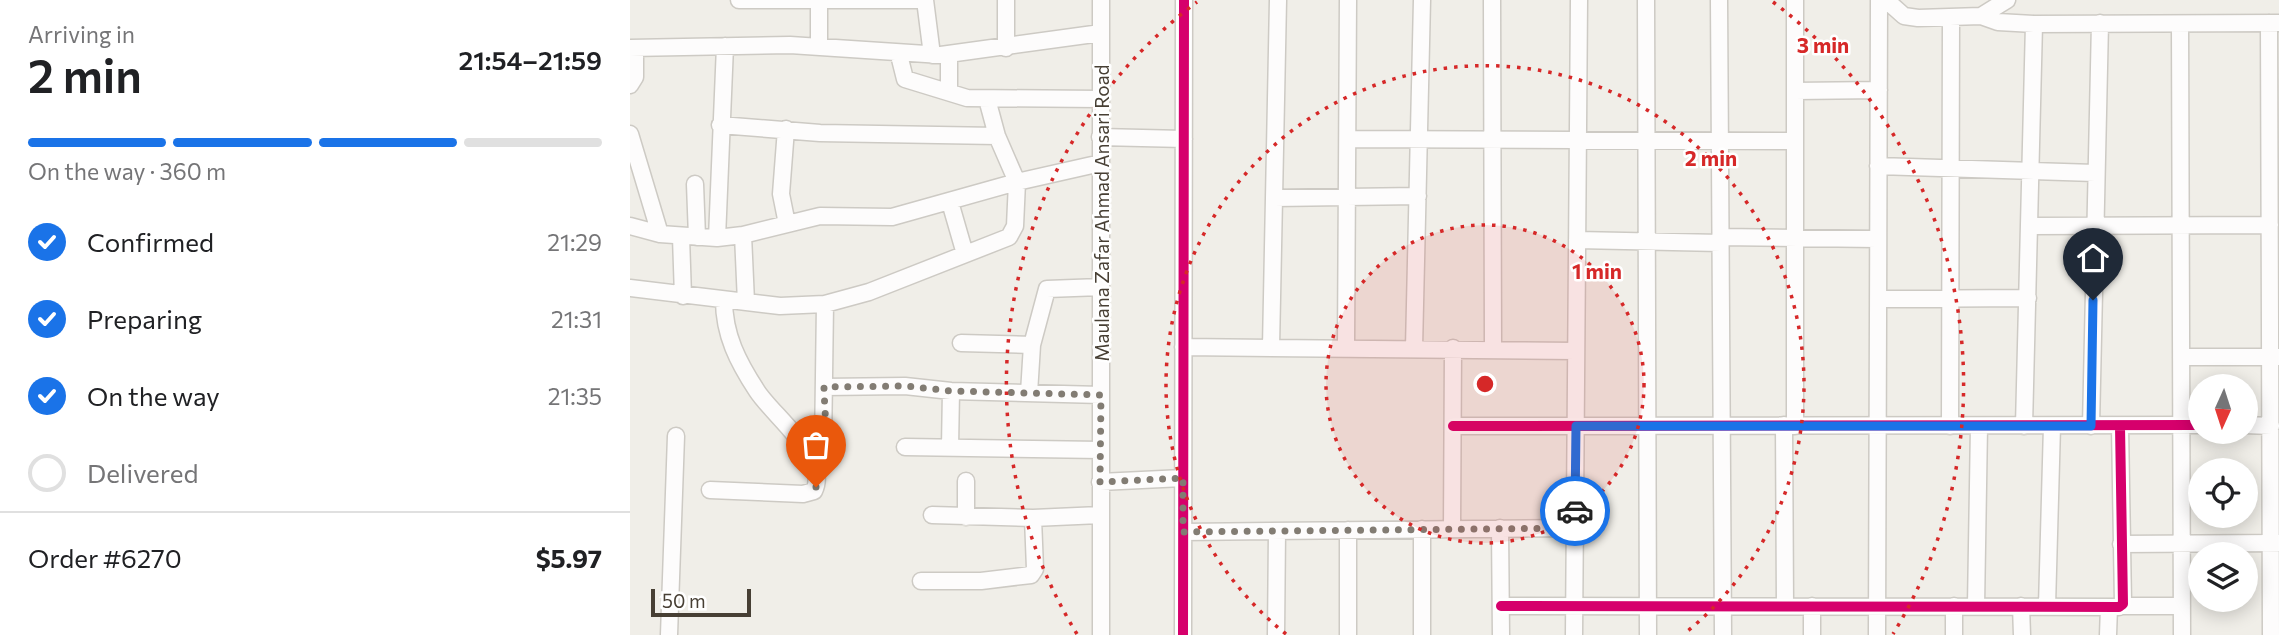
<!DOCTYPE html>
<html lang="en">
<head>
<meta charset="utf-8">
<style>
	:root { --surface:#fff; --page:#f2f2f2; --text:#202124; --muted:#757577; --line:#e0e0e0; --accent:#1a73e8 }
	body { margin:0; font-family:Commissioner,sans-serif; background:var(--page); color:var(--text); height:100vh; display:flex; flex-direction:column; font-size:26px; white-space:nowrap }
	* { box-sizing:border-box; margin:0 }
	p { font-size:23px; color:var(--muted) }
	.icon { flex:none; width:38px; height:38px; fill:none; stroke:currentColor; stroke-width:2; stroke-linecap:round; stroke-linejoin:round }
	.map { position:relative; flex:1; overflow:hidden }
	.side { display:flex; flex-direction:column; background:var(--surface); width:630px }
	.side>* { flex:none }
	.needle { width:46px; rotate:183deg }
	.fabs { position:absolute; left:1558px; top:374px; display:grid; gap:14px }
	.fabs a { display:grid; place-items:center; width:70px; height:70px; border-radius:50%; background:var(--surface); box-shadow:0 4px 18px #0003; font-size:35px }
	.scale { position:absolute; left:21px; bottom:18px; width:100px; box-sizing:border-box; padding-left:7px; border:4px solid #473f34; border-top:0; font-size:19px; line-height:24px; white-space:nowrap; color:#473f34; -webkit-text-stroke:5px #fff; paint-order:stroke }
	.pin { position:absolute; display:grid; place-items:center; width:60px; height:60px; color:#fff; margin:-72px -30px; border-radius:50% 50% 50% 0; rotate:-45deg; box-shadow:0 0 7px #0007 }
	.pin .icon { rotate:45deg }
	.courier { position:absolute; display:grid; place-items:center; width:70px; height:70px; margin:-35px; border:5px solid #1a73e8; border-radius:50%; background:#fff; color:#222; box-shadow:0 2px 9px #0007 }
	.head em { font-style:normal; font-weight:600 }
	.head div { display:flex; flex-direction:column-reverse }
	.head { display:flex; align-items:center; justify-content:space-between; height:119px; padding:0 28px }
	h1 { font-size:46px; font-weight:600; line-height:52px }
	.bar { display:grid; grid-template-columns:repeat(4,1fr); gap:10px 7px; align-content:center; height:84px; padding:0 28px }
	.bar i { height:9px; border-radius:5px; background:var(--line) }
	.bar .selected { background:var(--accent) }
	.bar p { grid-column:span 4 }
	.line { display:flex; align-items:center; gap:18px; padding:0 28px; border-top:2px solid var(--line) }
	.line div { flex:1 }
	ol { padding:0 28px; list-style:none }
	li { display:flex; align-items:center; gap:21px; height:77px }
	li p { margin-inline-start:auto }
	li .icon { padding:7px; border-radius:50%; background:var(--accent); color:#fff; stroke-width:4 }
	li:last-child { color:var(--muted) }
	li i { width:38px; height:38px; border:4px solid var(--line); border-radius:50% }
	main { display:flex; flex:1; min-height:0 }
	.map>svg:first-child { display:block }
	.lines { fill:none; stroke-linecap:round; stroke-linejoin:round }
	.minor-casing { stroke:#cdcac4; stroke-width:19 }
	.minor { stroke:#fdfcfc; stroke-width:16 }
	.cycleway-casing { stroke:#fff; stroke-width:15 }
	.cycleway { stroke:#d6006c; stroke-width:10 }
	.done { stroke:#827c73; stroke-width:7; stroke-dasharray:0 12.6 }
	.route { stroke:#1a73e8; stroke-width:9 }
	.ring { fill:none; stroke:#d62828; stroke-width:3.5; stroke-dasharray:3.5 7 }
	.labels { text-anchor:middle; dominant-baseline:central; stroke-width:5; stroke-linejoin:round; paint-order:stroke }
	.street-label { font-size:19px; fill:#473f34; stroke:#fff }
	.centre { fill:#d62828; stroke:#fff; stroke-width:3.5 }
	.ring-label { font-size:21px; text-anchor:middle; font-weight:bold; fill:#d62828; stroke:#fff; stroke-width:5; stroke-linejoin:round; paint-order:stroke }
</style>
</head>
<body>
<main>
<section class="side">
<div class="head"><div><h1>2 min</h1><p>Arriving in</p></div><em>21:54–21:59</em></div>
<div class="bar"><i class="selected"></i><i class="selected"></i><i class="selected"></i><i></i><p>On the way · 360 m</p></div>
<ol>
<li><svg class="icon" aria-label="check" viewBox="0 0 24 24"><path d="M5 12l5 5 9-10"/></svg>Confirmed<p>21:29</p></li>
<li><svg class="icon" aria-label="check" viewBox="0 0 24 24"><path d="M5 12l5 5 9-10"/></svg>Preparing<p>21:31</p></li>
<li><svg class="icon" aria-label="check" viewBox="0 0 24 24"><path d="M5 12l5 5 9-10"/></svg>On the way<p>21:35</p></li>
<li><i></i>Delivered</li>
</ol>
<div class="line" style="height:91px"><div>Order #6270</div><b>$5.97</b></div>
</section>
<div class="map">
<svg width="1649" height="635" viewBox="0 0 1649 635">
	<rect width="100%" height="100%" fill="#f0eee8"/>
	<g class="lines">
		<!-- minor casing -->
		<g class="minor-casing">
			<path id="minor" d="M109,0H295
				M295,0L302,55
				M471,0V635
				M862,0L863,349
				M1016,0L1018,635
				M1089,0L1093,635
				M1165,0V426
				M1256,0L1274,16L1288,18L1351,16L1368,22L1404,24L1648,23
				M1351,16L1377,0
				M1639,23L1641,635
				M1550,24L1552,635
				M189,47V1
				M0,48L160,45L311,55L471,33
				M376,48V0
				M319,54V91
				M269,55L275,79L337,98L470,99
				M0,85L5,77V48
				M1165,91L1249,90
				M90,125L190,133L367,136
				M156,129L151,194L157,224
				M0,134L30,234
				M470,137L554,139
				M718,139L1165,141
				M1248,166L1465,173
				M65,184L67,237
				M644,198L788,196
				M320,202L335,254
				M0,226L30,234L87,238L113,235L190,216L262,217L387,182L471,163
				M1400,226L1640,225
				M113,235L116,302
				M51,237L53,296
				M1091,237L1247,239
				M87,238L95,46
				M947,240L1091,243
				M0,288L150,306L195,304L239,292L379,237L385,226L387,182L367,136L357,99
				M1248,299L1398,298
				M331,343L402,345
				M553,347L946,351
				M641,347L648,0
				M716,347L718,0
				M784,348L792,0
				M1551,357H1649
				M194,387L275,386L321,391L471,395
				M399,393L402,345L417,289L471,287
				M1154,425L1155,606
				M1615,425L1641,426
				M823,426L1570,425
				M1320,426L1321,17
				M1394,426L1404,24
				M1461,426L1470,23
				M275,447L471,450
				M320,447L321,391
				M185,467L191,460L193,447L195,304
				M470,482L553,478
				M80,490L173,494L184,491C200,458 143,416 127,391C108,362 94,335 94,300
				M302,515L403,518L470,515
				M336,517V481
				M870,528L871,635
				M792,529V635
				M822,529L823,348
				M553,532L945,528
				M1491,544L1649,543
				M291,581H351L401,575L405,569L403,518
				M871,606L1489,607L1493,604L1490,426
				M1182,606V635
				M1324,606V635
				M1346,606L1349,426
				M1391,606L1392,635
				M1417,606L1422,426
				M1492,606H1552
				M39,635L46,436
				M553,635L554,0
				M646,635L647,531
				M718,635V530
				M944,635L949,0
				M1247,635L1249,0
				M1478,635L1479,607"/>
		</g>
		<!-- minor -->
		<use href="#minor" class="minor"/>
		<!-- cycleway casing -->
		<g class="cycleway-casing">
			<path id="cycleway" d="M823,426L1570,425
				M871,606L1489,607L1493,604L1490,426
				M553,635L554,0"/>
		</g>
		<!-- cycleway -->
		<use href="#cycleway" class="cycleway"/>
	</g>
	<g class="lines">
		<!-- done -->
		<path class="done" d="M186,487L185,467C201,449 194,409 194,387L275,386L321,391L471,395L470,482L553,478V532L945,528V511"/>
		<!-- route -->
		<path class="route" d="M945,511L946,426H1461L1463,300"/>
	</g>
	<!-- distance rings -->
	<circle cx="855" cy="384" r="159" fill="#d62828" fill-opacity=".12"/>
	<g class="ring">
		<circle cx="855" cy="384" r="159"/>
		<path d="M656 634A319 319 0 1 1 1054 634"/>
		<path d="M447 634A478 478 0 0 1 567 2M1143 2A478 478 0 0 1 1263 634"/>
	</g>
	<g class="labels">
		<!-- street labels -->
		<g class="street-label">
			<text transform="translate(471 213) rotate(-90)">Maulana Zafar Ahmad Ansari Road</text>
		</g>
	</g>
	<circle cx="855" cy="384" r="10" class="centre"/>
	<g class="ring-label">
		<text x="1193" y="53">3 min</text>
		<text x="1081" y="166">2 min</text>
		<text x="967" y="279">1 min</text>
	</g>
</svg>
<div class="fabs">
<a><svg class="needle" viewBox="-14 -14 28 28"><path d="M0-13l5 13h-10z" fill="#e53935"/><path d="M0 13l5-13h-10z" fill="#757577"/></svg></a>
<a><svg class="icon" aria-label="locate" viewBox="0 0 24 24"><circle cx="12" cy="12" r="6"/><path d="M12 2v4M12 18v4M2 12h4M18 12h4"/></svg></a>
<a><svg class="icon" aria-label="layers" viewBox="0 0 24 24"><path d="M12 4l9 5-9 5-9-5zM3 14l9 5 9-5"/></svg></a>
</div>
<div class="scale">50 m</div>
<div class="pin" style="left:186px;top:487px;background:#ea580c"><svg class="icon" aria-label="bag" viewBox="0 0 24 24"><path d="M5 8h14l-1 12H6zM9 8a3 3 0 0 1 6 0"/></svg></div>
<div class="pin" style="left:1463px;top:300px;background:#1f2937"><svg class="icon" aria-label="home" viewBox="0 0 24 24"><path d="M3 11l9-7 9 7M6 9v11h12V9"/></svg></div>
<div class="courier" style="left:945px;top:511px"><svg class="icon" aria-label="car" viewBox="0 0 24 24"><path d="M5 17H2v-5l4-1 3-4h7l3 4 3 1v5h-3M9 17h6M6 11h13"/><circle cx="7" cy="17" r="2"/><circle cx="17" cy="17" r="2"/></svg></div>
</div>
</main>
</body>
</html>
